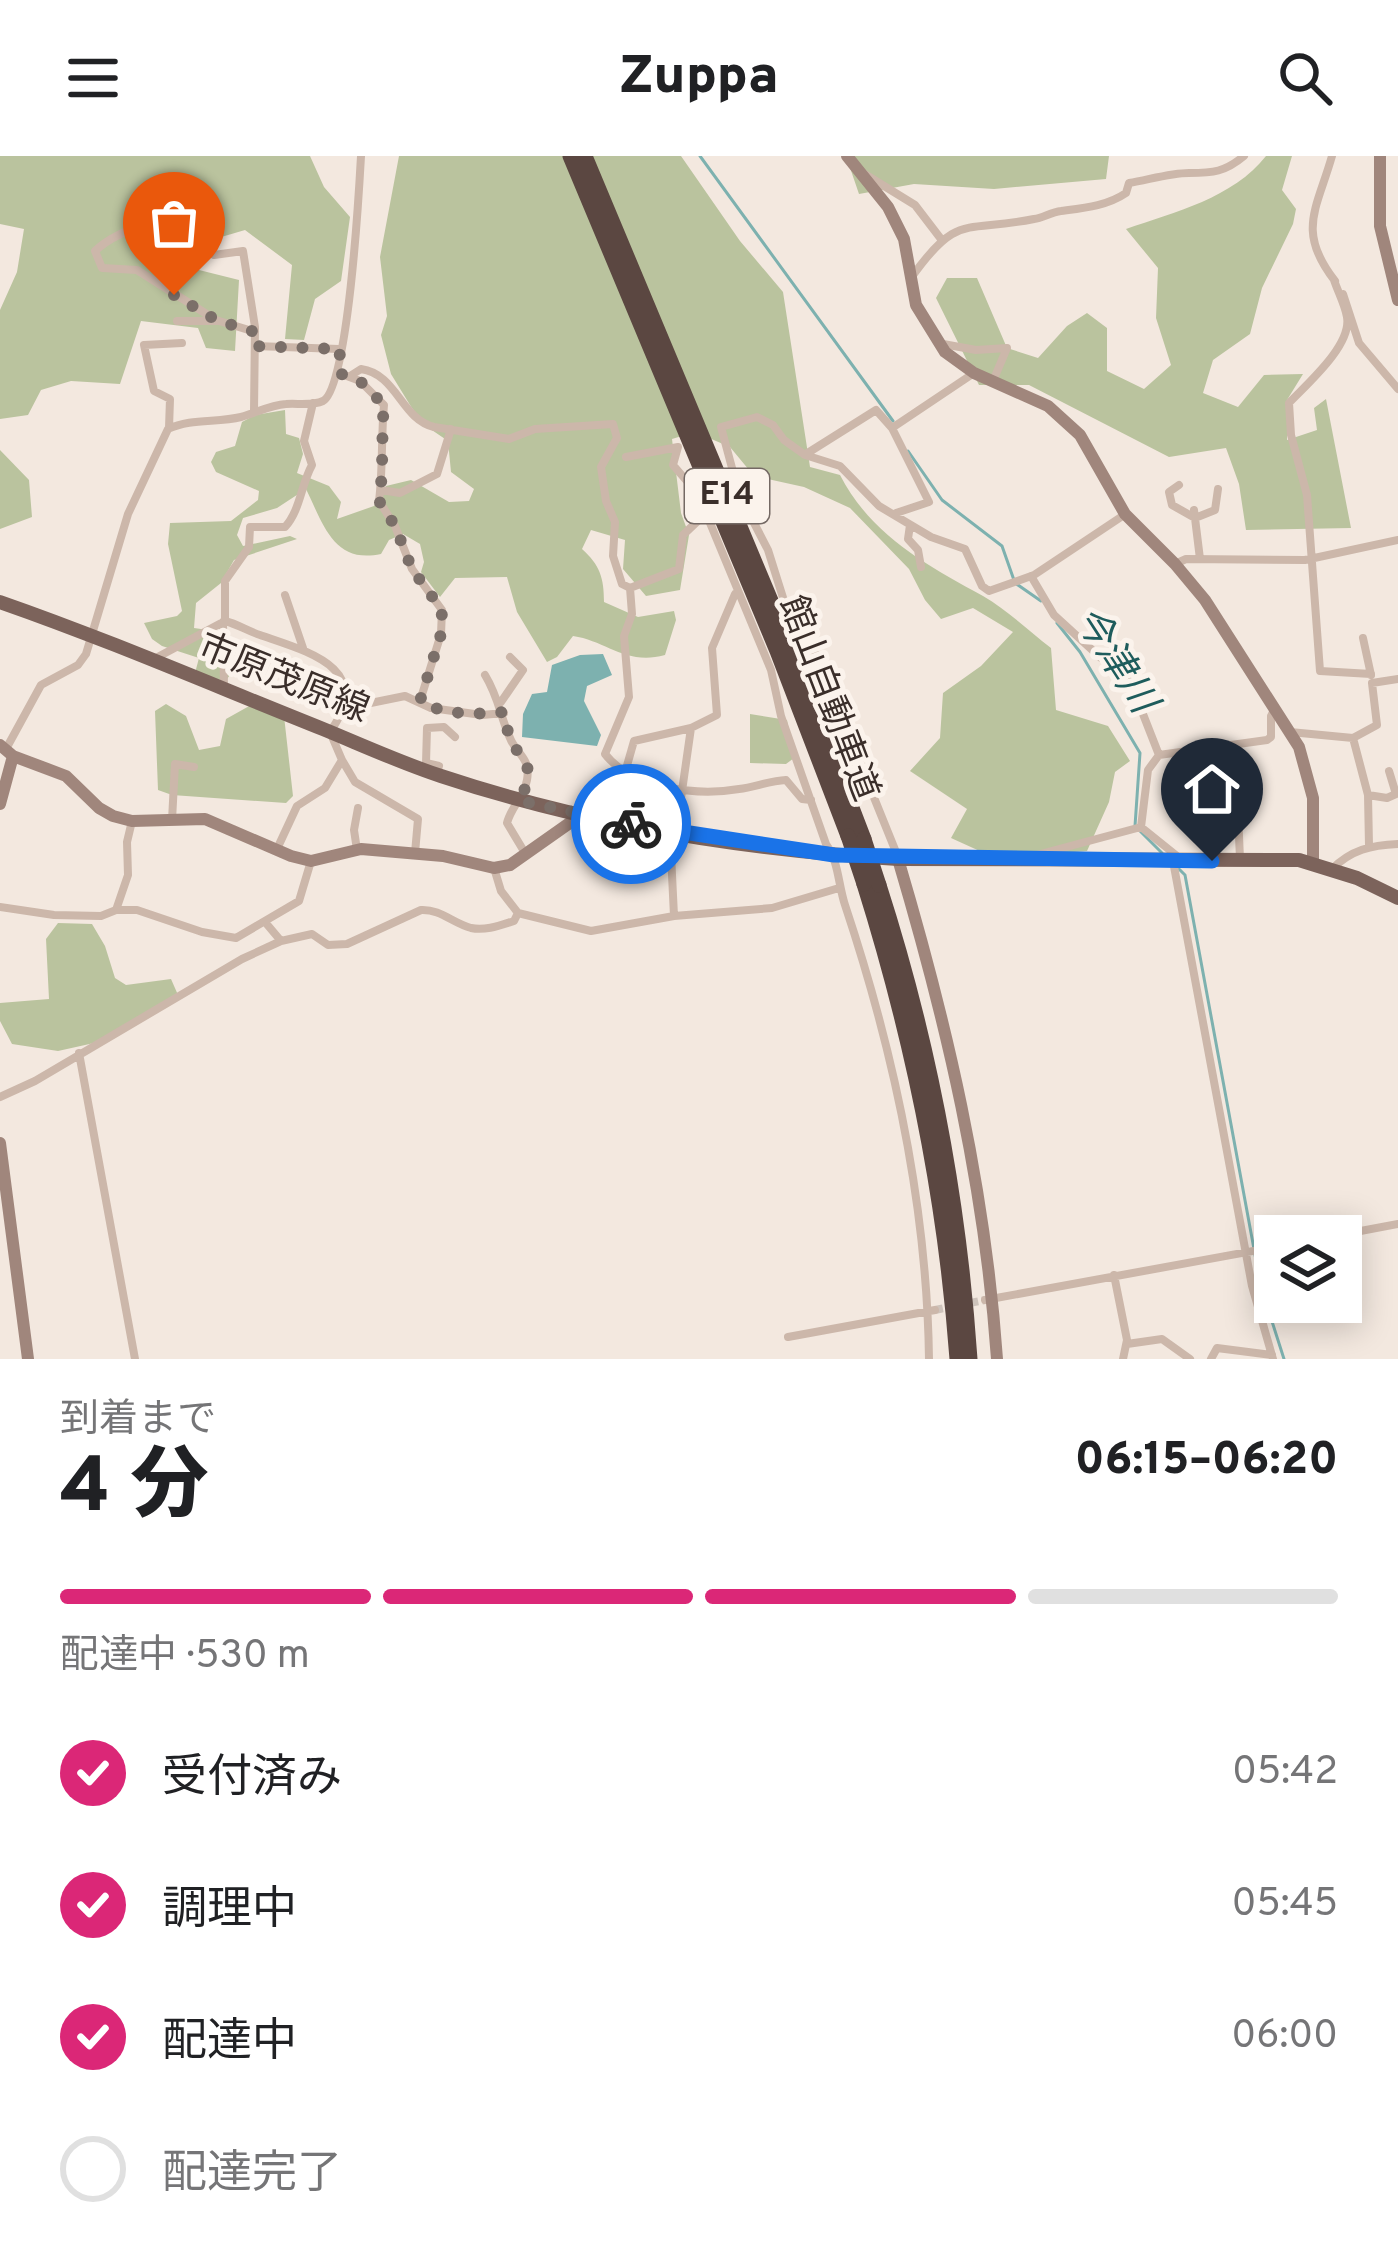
<!DOCTYPE html>
<html lang="ja">
<head>
<meta charset="utf-8">
<style>
	:root { --surface:#fff; --page:#f2f2f2; --text:#202124; --muted:#757577; --line:#e0e0e0; --accent:#db2777 }
	body { margin:0; font-family:Overpass,"Noto Sans JP",sans-serif; background:var(--page); color:var(--text); height:100vh; display:flex; flex-direction:column; font-size:45px; white-space:nowrap }
	* { box-sizing:border-box; margin:0 }
	p { font-size:39px; color:var(--muted) }
	.icon { flex:none; width:66px; height:66px; fill:none; stroke:currentColor; stroke-width:2; stroke-linecap:round; stroke-linejoin:round }
	.map { position:relative; height:1203px; overflow:hidden }
	.panel { display:flex; flex-direction:column; background:var(--surface); flex:1 }
	.panel>* { flex:none }
	.tools { position:absolute; left:1254px; top:1059px; display:grid; gap:24px }
	.tools a { display:grid; place-items:center; width:108px; height:108px; border-radius:0px; background:var(--surface); box-shadow:0 6px 30px #0003; font-size:60px }
	.pin { position:absolute; display:grid; place-items:center; width:102px; height:102px; color:#fff; margin:-123px -51px; border-radius:50% 50% 50% 0; rotate:-45deg; box-shadow:0 0 12px #0007 }
	.pin .icon { rotate:45deg }
	.courier { position:absolute; display:grid; place-items:center; width:120px; height:120px; margin:-60px; border:9px solid #1a73e8; border-radius:50%; background:#fff; color:#222; box-shadow:0 3px 15px #0007 }
	.head em { font-style:normal; font-weight:800 }
	.head div { display:flex; flex-direction:column-reverse }
	.head { display:flex; align-items:center; justify-content:space-between; height:204px; padding:0 60px }
	h1 { font-size:78px; font-weight:800; line-height:90px }
	.bar { display:grid; grid-template-columns:repeat(4,1fr); gap:18px 12px; align-content:center; height:144px; padding:0 60px }
	.bar i { height:15px; border-radius:9px; background:var(--line) }
	.bar .on { background:var(--accent) }
	.bar p { grid-column:span 4 }
	ol { padding:0 60px; list-style:none }
	li { display:flex; align-items:center; gap:36px; height:132px }
	li p { margin-inline-start:auto }
	li .icon { padding:12px; border-radius:50%; background:var(--accent); color:#fff; stroke-width:4 }
	li:last-child { color:var(--muted) }
	li i { width:66px; height:66px; border:6px solid var(--line); border-radius:50% }
	header { display:flex; justify-content:space-between; align-items:center; height:156px; padding:0 60px; background:var(--surface); font-size:54px; font-weight:800 }
	.map>svg:first-child { display:block }
	.green { fill:#bac39e }
	.water { fill:#7db1af }
	.lines { fill:none; stroke-linecap:round; stroke-linejoin:round }
	.stream { stroke:#7db1af; stroke-width:3 }
	.street-tunnel { stroke:#cec3bb; stroke-width:8; stroke-dasharray:8 4; stroke-linecap:butt }
	.street { stroke:#ccb7aa; stroke-width:8 }
	.secondary { stroke:#a0867c; stroke-width:12 }
	.primary { stroke:#7c635b; stroke-width:14 }
	.highway { stroke:#5b4741; stroke-width:15 }
	.highway-bridge { stroke:#5b4741; stroke-width:15 }
	.done { stroke:#7b6f69; stroke-width:12; stroke-dasharray:0 21.6 }
	.route { stroke:#1a73e8; stroke-width:15 }
	.labels { text-anchor:middle; dominant-baseline:central; stroke-width:10; stroke-linejoin:round; paint-order:stroke }
	.shield { fill:#fbf3ec; stroke:#746964; stroke-width:3 }
	.shield-label { font-size:33px; font-weight:bold; fill:#3a2e2a }
	.street-label { font-size:36px; fill:#3a2e2a; stroke:#fbf3ec }
	.water-label { font-size:39px; font-style:italic; fill:#1e5c5c; stroke:#fbf3ec }
</style>
</head>
<body>
<header><svg class="icon" aria-label="menu" viewBox="0 0 24 24"><path d="M4 6h16M4 12h16M4 18h16"/></svg>Zuppa<svg class="icon" aria-label="search" viewBox="0 0 24 24"><circle cx="10" cy="10" r="6"/><path d="M15 15l6 6"/></svg></header>
<div class="map">
<svg width="1398" height="1203" viewBox="0 0 1398 1203">
	<rect width="100%" height="100%" fill="#f3e8df"/>
	<!-- green -->
	<path class="green" d="M0,0H310L324,31L350,61L341,125L315,143L304,184L285,183L292,109L245,74L201,87L191,112L239,124L235,195L206,192L198,172L141,165L120,228L71,225L41,234L28,259L0,263V154L17,116L24,73L0,68Z
		M399,0H681L740,85L783,136L810,311L840,319C871,379 926,409 983,440C1007,454 1029,475 1051,492L1056,554L1108,570L1130,605L1115,616L1109,646L1087,695L995,702L951,682L967,653L910,615L940,582L943,537L981,510L1013,476L973,452L941,463L925,444L909,413L850,352L804,331L754,320L730,291L695,276L672,283L681,357L689,379L680,434L646,440L623,413L625,384L591,374L582,393C600,409 604,422 604,446L638,461L674,455L676,464L665,499C626,510 607,485 573,480L557,501L547,506L517,456L507,421L455,422L440,441L421,416L424,406L420,388L403,378L389,384L381,398C334,408 324,370 306,333L277,352L243,362L237,379L243,390L290,380L297,383L234,404L221,427L196,447L194,472L215,475L217,483L244,490L243,501L227,523L217,524L195,517L199,502L162,490L152,483L144,467L177,460L182,455L168,388L170,367L231,365L258,344L259,335L216,316L211,306L216,296L235,290L242,266L255,259L285,254L286,278L299,282L303,298L297,317L329,330L341,346L337,363L374,350L386,330L411,324L449,346L469,345L474,333L451,316L448,285L423,268L410,249L391,218L381,179L387,160L380,101Z
		M846,0H1109L1106,23L994,33L914,28L859,38Z
		M1266,0H1292L1282,34L1296,53L1293,68L1262,132L1250,178L1213,204L1203,237L1238,251L1264,219L1303,218L1287,244V284L1317,274L1314,252L1326,243L1351,372L1246,374L1239,328L1226,292L1169,301L1029,229H979L936,142L947,122H977L1007,192L1038,202L1067,170L1087,157L1107,172V215L1144,233L1171,209L1156,162L1158,112L1126,73C1175,56 1233,42 1266,0Z
		M0,294L29,324L32,361L0,373Z
		M166,548L186,560L199,594L220,590L226,563L251,549L283,551L293,640L286,647L172,639L158,634L155,555Z
		M750,558L787,564L794,602L786,608L750,607Z
		M58,767L92,768L105,790L115,822L126,829L171,823L178,839L94,887L58,895L12,888L0,865V847L49,843L46,783Z"/>
	<!-- water -->
	<path class="water" d="M603,498L612,519L587,530L584,545L601,579L597,590L522,581L523,558L532,538L547,536L552,509L580,499Z"/>
	<g class="lines">
		<!-- stream -->
		<path class="stream" d="M700,0L893,265
			M908,295L942,344L1002,390L1015,427L1041,445
			M1057,467L1080,496L1140,597L1135,670L1162,697
			M1178,712L1185,719L1261,1131L1284,1203"/>
		<!-- street-tunnel -->
		<path class="street-tunnel" d="M935,1154L985,1144"/>
		<!-- street -->
		<path class="street" d="M1332,0C1317,53 1296,75 1335,125
			M863,17L915,49L941,83
			M177,20V28L152,67C132,72 110,81 95,95L102,112L137,114L216,164L255,176
			M152,67L174,139
			M214,99L243,95L255,171L254,255
			M911,122C958,56 964,77 1034,63C1043,62 1051,56 1061,55C1084,52 1107,50 1126,37L1129,27C1148,24 1170,17 1189,17C1213,17 1225,16 1244,0
			M1334,124C1338,136 1345,149 1347,161C1352,189 1308,227 1289,247L1291,279L1307,339L1320,515L1371,518
			M1343,138L1359,187L1398,233
			M177,165H217
			M943,188L976,194L1007,192L993,225
			M255,190L339,193
			M339,217L360,225L384,249C381,281 383,314 379,345L395,370L412,413L442,454L441,478L420,545
			M350,220L361,213C397,218 401,263 434,271L509,283L535,273L613,268L617,282L601,311L606,345L615,366L613,400L622,428L630,432
			M169,272L170,243L154,235L144,189L182,187
			M892,272L974,217
			M806,298L876,254L892,272L929,346L896,357
			M626,301L678,291L673,309L698,338L771,514L781,560L826,688C839,706 838,728 845,749C893,893 927,1050 929,1203
			M1179,329L1169,336L1172,349L1195,362L1215,354L1218,333
			M381,334L400,337L437,318L451,273
			M1194,354L1200,403
			M704,359L683,379L679,413L630,432L632,458L624,480L629,541L605,598C632,633 698,640 739,633C755,631 769,625 786,624L802,643L811,644
			M910,369L908,383L918,394L921,411
			M1175,408L1186,403L1305,404L1398,384
			M1031,420L1054,459L1101,502L1115,501L1123,507L1159,599
			M285,439L303,492
			M225,465V425L249,391L250,371H285C300,355 301,329 312,309L304,285L313,247
			M223,466L224,532
			M1363,482L1371,519
			M154,503L225,465C237,468 248,475 260,479C309,496 375,512 330,576L342,604L325,632L297,650L277,693
			M485,519C499,542 500,560 510,582C516,598 531,601 527,624C524,641 511,651 507,667L525,697
			M501,546L523,514L510,501
			M346,552L405,540L431,552L482,559L504,557
			M1290,576L1353,582
			M6,593L41,529L78,509L86,498L128,358L168,273C191,262 217,267 241,261C256,257 270,249 286,248C297,247 312,250 323,245C348,232 359,36 361,0
			M342,604L355,626L418,663L415,697
			M1208,614L1209,592
			M437,617L439,610L426,607L427,572L444,571L455,581
			M1237,634L1240,703
			M1368,639L1387,642L1396,638L1389,615
			M582,657L624,620L634,585L691,572L717,559L712,492L735,438
			M172,664L175,608L194,611
			M670,677L674,760
			M676,677L691,572
			M1369,690L1368,639L1353,582L1377,569L1372,527L1398,523
			M357,694L354,674L358,652
			M1033,700L1141,671
			M898,701L816,498L785,448L768,394L739,338L721,271L757,261L773,269L784,284L805,299L840,310L879,350L931,381L965,393L982,430L989,435L1034,419L1124,359
			M1182,704L1141,671L1148,614L1159,599L1267,584L1271,581V560L1275,552
			M1173,705L1252,1130L1273,1203
			M494,712L501,735L518,757L591,775L674,760L772,752L839,732
			M1332,713C1351,694 1371,689 1398,688
			M0,751L54,759L101,760L116,754H137L202,776L236,782L299,745L311,705
			M116,754L128,719L127,686L132,665
			M265,766L281,785
			M79,897L135,1203
			M0,941L35,925L242,803L281,785L312,778L328,789L347,788L421,754C440,753 453,767 471,772C486,775 501,769 514,765L518,757
			M1334,1080L1398,1068
			M1114,1119L1127,1184L1123,1203
			M985,1144L1275,1091
			M788,1181L935,1154
			M1127,1188L1162,1183L1190,1203
			M1211,1203L1217,1192L1272,1199"/>
		<!-- secondary -->
		<path class="secondary" d="M847,0L888,51L904,83L916,149L945,196L974,217L1048,250L1080,279L1125,358L1175,408L1205,444L1299,591L1313,642V707
			M1380,0V70L1398,144
			M0,589L13,600L0,648
			M13,600L66,620L99,652L113,660L132,665L205,663L291,700L311,705L361,693L443,700L494,712L510,709L581,659
			M898,703C947,868 985,1031 997,1203
			M0,987L28,1203"/>
		<!-- primary -->
		<path class="primary" d="M0,446C109,484 215,530 323,573C362,589 401,607 441,620C588,669 744,694 898,703L1299,704L1357,722L1398,742"/>
		<!-- highway -->
		<path class="highway" d="M570,0L777,495L848,680
			M585,0L790,490L864,683
			M864,728C913,884 945,1040 957,1203
			M879,729C929,884 959,1041 970,1203"/>
		<!-- highway-bridge -->
		<path class="highway-bridge" d="M848,680L864,728
			M864,683L879,729"/>
	</g>
	<g class="lines">
		<!-- done -->
		<path class="done" d="M174,139L216,164L255,176V190L340,193L339,217L360,225L384,249C381,281 384,314 379,345L395,370L412,413L442,454L441,478L420,545C441,559 479,559 504,556C506,565 508,581 512,587C529,613 534,611 520,645L631,668"/>
		<!-- route -->
		<path class="route" d="M631,668L834,699L1212,705"/>
	</g>
	<g class="labels">
		<!-- shield labels -->
		<rect class="shield" x="685" y="313" width="84" height="54" rx="9"/>
		<g class="shield-label">
			<text x="727" y="340">E14</text>
		</g>
		<!-- street labels -->
		<g class="street-label">
			<text transform="translate(283 524) rotate(22)">市原茂原線</text>
			<text transform="translate(827 543) rotate(69)">館山自動車道</text>
		</g>
		<!-- water labels -->
		<g class="water-label">
			<text transform="translate(1113 505) rotate(57)">今津川</text>
		</g>
	</g>
</svg>
<div class="tools">
<a><svg class="icon" aria-label="layers" viewBox="0 0 24 24"><path d="M12 4l9 5-9 5-9-5zM3 14l9 5 9-5"/></svg></a>
</div>
<div class="pin" style="left:174px;top:139px;background:#ea580c"><svg class="icon" aria-label="bag" viewBox="0 0 24 24"><path d="M5 8h14l-1 12H6zM9 8a3 3 0 0 1 6 0"/></svg></div>
<div class="pin" style="left:1212px;top:705px;background:#1f2937"><svg class="icon" aria-label="home" viewBox="0 0 24 24"><path d="M3 11l9-7 9 7M6 9v11h12V9"/></svg></div>
<div class="courier" style="left:631px;top:668px"><svg class="icon" aria-label="bike" viewBox="0 0 24 24"><circle cx="6" cy="16" r="4"/><circle cx="18" cy="16" r="4"/><path d="M6 16l4-8h5l3 8M10 8l3 8H6M13 5h3"/></svg></div>
</div>
<section class="panel">
<div class="head"><div><h1>4 分</h1><p>到着まで</p></div><em>06:15–06:20</em></div>
<div class="bar"><i class="on"></i><i class="on"></i><i class="on"></i><i></i><p>配達中 · 530 m</p></div>
<ol>
<li><svg class="icon" aria-label="check" viewBox="0 0 24 24"><path d="M5 12l5 5 9-10"/></svg>受付済み<p>05:42</p></li>
<li><svg class="icon" aria-label="check" viewBox="0 0 24 24"><path d="M5 12l5 5 9-10"/></svg>調理中<p>05:45</p></li>
<li><svg class="icon" aria-label="check" viewBox="0 0 24 24"><path d="M5 12l5 5 9-10"/></svg>配達中<p>06:00</p></li>
<li><i></i>配達完了</li>
</ol>
</section>
</body>
</html>
